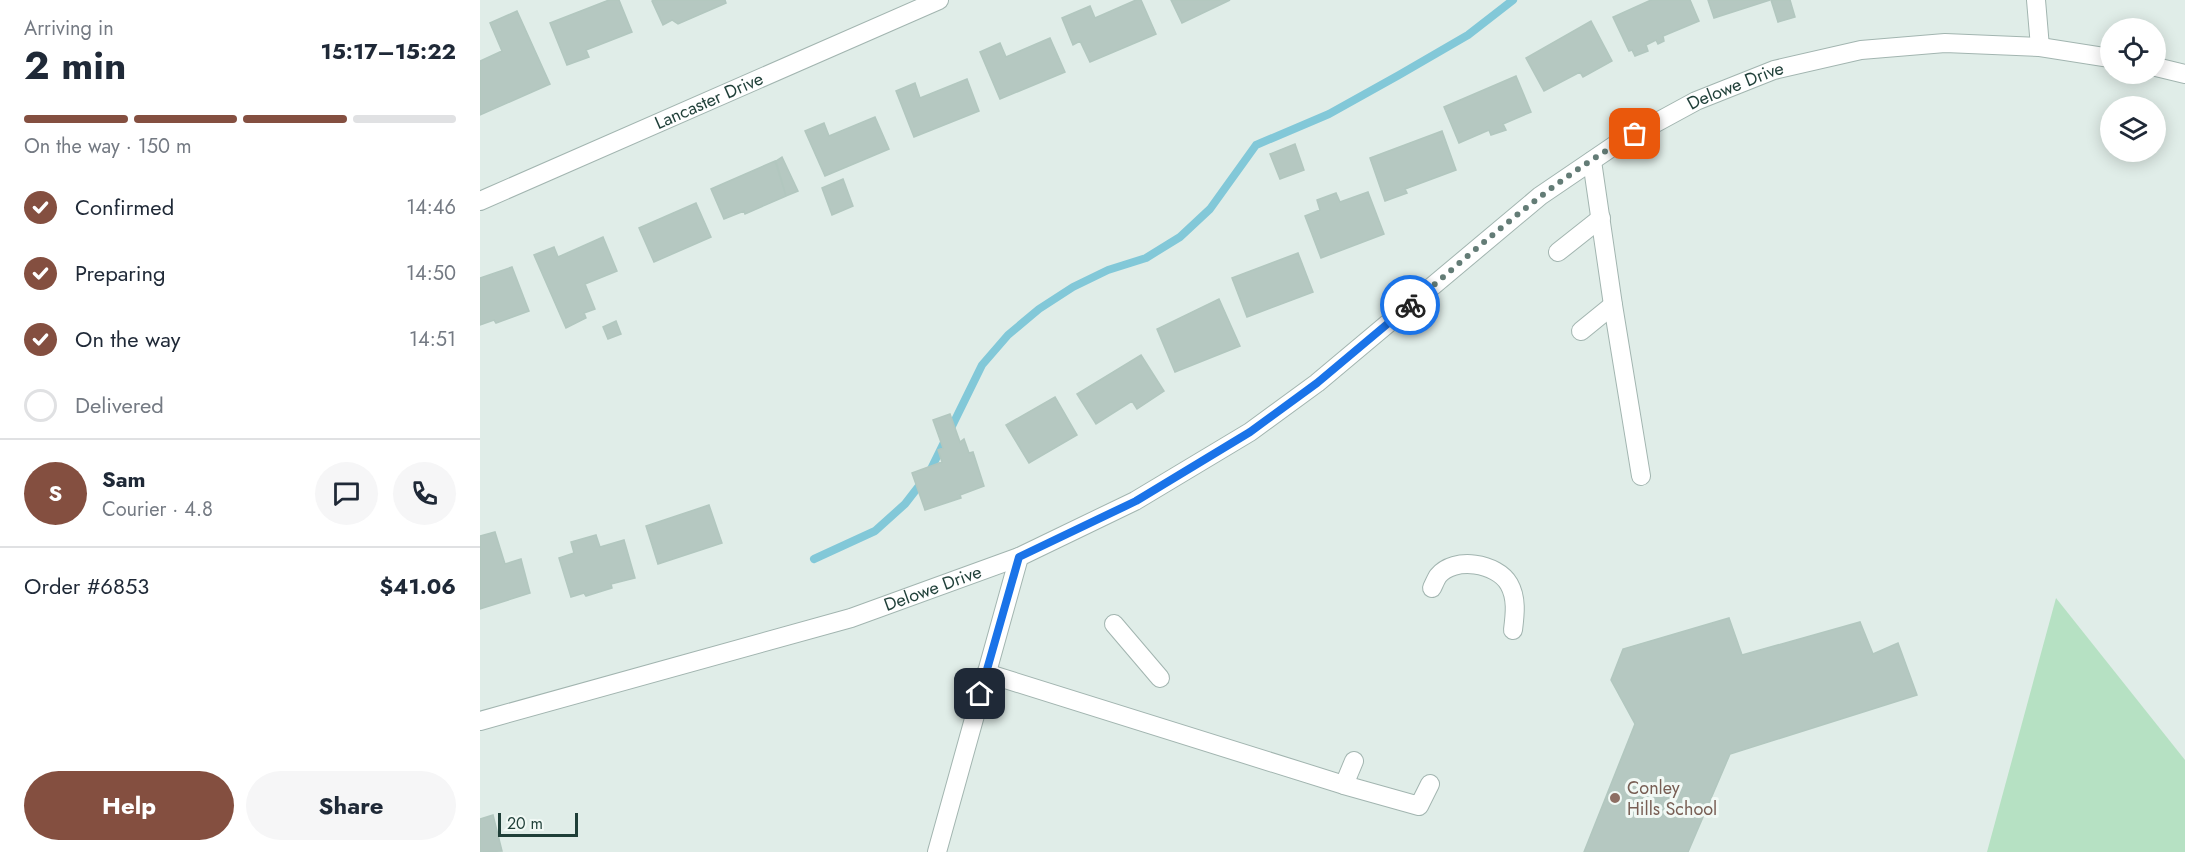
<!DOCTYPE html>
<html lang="en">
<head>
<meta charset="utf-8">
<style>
	:root { --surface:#fff; --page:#f6f6f7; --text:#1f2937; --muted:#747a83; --line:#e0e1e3; --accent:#844f40 }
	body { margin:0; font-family:Jost,sans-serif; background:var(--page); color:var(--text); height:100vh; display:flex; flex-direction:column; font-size:22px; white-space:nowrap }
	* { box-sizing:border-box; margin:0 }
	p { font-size:20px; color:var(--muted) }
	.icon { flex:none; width:33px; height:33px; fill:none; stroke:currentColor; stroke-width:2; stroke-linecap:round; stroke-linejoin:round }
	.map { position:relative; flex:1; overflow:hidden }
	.drawer { display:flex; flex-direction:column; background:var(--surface); width:480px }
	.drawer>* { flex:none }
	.controls { position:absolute; left:1620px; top:18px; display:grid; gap:12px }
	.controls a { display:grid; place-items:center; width:66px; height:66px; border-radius:50%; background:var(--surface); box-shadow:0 3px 15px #0003; font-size:30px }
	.scale { position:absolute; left:18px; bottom:15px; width:80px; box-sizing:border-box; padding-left:6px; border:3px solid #1f3f38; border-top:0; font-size:16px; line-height:21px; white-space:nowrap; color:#1f3f38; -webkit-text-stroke:4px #f1f9f5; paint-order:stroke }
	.pin { position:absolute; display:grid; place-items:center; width:51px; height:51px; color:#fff; margin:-26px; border-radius:12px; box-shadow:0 3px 9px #0006 }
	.courier { position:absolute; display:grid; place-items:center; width:60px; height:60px; margin:-30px; border:4px solid #1a73e8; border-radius:50%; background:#fff; color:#222; box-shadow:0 2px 8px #0007 }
	.head em { font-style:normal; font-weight:700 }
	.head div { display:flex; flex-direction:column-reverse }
	.head { display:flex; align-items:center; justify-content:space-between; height:102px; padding:0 24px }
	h1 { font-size:39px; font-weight:700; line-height:45px }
	.bar { display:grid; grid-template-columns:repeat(4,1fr); gap:9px 6px; align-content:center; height:72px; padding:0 24px }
	.bar i { height:8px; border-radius:4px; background:var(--line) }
	.bar .active { background:var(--accent) }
	.bar p { grid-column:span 4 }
	.line { display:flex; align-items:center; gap:15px; padding:0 24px; border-top:2px solid var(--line) }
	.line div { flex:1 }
	.round { display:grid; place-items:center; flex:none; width:63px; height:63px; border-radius:32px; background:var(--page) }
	ol { padding:0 24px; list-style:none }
	li { display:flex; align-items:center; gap:18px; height:66px }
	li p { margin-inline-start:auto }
	li .icon { padding:6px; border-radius:50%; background:var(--accent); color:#fff; stroke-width:4 }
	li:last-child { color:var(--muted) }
	li i { width:33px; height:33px; border:3px solid var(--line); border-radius:50% }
	.primary-button { display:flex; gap:12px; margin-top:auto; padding:12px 24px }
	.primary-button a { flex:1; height:69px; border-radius:36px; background:var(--accent); color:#fff; font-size:24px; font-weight:700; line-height:69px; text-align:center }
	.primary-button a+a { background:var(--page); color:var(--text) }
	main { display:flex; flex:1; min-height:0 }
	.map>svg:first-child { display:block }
	.green { fill:#b6e1c3 }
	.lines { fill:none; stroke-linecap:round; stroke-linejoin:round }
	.stream { stroke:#82c8d8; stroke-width:8 }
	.building { fill:#b5c8c1; stroke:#b2c7bf; stroke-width:1.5 }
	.minor-casing { stroke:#a2b5b0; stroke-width:20 }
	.minor { stroke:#fff; stroke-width:18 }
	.done { stroke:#637c76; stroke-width:6; stroke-dasharray:0 10.8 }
	.route { stroke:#1a73e8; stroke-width:8 }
	.education-dot { fill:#8d6e63; stroke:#f1f9f5; stroke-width:2 }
	.labels { text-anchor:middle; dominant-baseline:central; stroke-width:6; stroke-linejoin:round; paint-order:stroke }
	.street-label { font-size:18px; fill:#1f3f38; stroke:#f1f9f5 }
	.education-label { font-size:18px; fill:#785e54; stroke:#f1f9f5; text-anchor:start }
</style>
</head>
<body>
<main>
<section class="drawer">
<div class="head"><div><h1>2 min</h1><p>Arriving in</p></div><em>15:17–15:22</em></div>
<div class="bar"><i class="active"></i><i class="active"></i><i class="active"></i><i></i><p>On the way · 150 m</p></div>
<ol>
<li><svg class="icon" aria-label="check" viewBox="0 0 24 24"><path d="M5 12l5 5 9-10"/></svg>Confirmed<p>14:46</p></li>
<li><svg class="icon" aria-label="check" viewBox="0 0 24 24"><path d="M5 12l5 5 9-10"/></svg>Preparing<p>14:50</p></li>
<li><svg class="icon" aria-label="check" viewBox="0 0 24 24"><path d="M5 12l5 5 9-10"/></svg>On the way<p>14:51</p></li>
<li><i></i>Delivered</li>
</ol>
<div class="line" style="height:108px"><b class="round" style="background:var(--accent);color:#fff">S</b><div><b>Sam</b><p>Courier · 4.8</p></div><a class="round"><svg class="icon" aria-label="chat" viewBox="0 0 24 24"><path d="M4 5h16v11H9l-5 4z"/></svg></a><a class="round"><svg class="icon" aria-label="phone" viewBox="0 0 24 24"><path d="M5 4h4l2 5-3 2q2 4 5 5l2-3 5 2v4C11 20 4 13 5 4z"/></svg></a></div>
<div class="line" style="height:78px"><div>Order #6853</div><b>$41.06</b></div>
<div class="primary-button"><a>Help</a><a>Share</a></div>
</section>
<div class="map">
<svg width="1705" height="852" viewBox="0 0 1705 852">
	<rect width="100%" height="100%" fill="#e0ede8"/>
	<!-- green -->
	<path class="green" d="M1576,598L1705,760V852H1507Z"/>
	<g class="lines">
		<!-- stream -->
		<path class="stream" d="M334,559L395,531L425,504L449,473L502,365L528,335L559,309L593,287L628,270L666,258L700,237L730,209L776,145L849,114L919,75L988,35L1033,0"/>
	</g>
	<!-- building -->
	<path class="building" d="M129,0H139L152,32L106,50L109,57L87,65L70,23Z
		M174,0H245L246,3L198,24L192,20L183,25L172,1Z
		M656,0H661L676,34L610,62L600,41L593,45L582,18L610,6L615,18Z
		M691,0H750L702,23Z
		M1171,0H1210L1219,21L1183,36L1184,41L1178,44L1176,40L1166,45L1168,51L1155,56L1152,50L1149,51L1133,17Z
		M1228,0H1290L1234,18Z
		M1291,0H1310L1315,17L1298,22Z
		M37,11L70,84L0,115V61L22,51L10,23Z
		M1111,21L1132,61L1103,77L1100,72L1064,91L1046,58Z
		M570,38L585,72L520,99L500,52L520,43L526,57Z
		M1036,76L1051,112L1023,124L1026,130L1011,135L1009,130L979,143L964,107Z
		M487,79L499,111L434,137L416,91L435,83L440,98Z
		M395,117L409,149L345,176L325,131L344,123L349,136Z
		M962,131L976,170L925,189L927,193L905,201L890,158Z
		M815,144L824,170L800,179L790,154Z
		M302,157L318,191L306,196L296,161Z
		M295,161L306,196L265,214L264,211L244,219L231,189Z
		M363,179L373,206L352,215L342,188Z
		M888,192L904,234L841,258L825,216L840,210L837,200L856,193L860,202Z
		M216,203L231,237L174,262L159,228Z
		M123,237L137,271L105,284L115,309L104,313L106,318L86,328L54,255L74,247L78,257Z
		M818,253L833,292L767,317L752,278Z
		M32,267L49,311L16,323L14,320L0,325V278Z
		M739,299L760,346L695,372L677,329Z
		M136,321L141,334L128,339L123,327Z
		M661,355L684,391L657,409L652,401L616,424L597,394Z
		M575,397L597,435L549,463L526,425Z
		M470,414L480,442L484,439L489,453L493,452L504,486L480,495L481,498L445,510L432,473L462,462L458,450L463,448L453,420Z
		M229,505L242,543L178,564L166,526Z
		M15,532L25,564L41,559L50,593L0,609V536Z
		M116,535L120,547L144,540L155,578L131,584L132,588L106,596L104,593L91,597L79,558L94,553L91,542Z
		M1249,618L1262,655L1380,622L1393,654L1418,643L1437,695L1250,754L1208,852H1104L1155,724L1131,680L1143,649Z
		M13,815L22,851L0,852V819Z"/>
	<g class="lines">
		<!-- minor casing -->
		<g class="minor-casing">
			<g id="minor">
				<path d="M1556,0L1560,47"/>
				<path d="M1676,67L1705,74"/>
				<path d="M1112,161L1133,305L1161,476"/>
				<path id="s1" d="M0,201L459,0"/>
				<path d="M1078,252L1121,218"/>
				<path d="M1101,331L1133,305"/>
				<path d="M952,588C954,584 956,579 958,576C974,556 1017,563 1029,584C1037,598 1035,614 1033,630"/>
				<path d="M634,624L680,678"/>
				<path d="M506,673L864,785L939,806L950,784"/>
				<path id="s2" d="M0,721L371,618L539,557L655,501L770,432L837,383L1060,196L1135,145L1216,101L1294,70L1381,50L1465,43L1560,47L1630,58"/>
				<path d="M864,785L874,761"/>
				<path d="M457,852L539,557"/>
			</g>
		</g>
		<!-- minor -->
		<use href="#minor" class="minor"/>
	</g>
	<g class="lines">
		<!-- done -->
		<path class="done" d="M930,305C1002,245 1072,179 1155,134"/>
		<!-- route -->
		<path class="route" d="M500,694L539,557L656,501L770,432L837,383L930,305"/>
	</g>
	<!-- markers -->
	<circle class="education-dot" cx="1135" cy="798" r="6"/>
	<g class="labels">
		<!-- street labels -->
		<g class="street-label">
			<text stroke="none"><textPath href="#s2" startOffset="1426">Delowe Drive</textPath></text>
			<text stroke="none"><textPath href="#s1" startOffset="250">Lancaster Drive</textPath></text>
			<text stroke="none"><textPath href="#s2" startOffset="472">Delowe Drive</textPath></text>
		</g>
		<!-- education labels -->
		<g class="education-label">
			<text x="1147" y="788">Conley<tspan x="1147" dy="21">Hills School</tspan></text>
		</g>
	</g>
</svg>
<div class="controls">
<a><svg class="icon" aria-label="locate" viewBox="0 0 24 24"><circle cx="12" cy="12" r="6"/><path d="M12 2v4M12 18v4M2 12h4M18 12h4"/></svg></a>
<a><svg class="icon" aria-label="layers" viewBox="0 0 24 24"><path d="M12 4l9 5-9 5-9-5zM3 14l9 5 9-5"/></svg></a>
</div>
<div class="scale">20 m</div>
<div class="pin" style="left:1155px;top:134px;background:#ea580c"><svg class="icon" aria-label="bag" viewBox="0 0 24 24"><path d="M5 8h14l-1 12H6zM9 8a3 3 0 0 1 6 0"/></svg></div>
<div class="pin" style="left:500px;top:694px;background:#1f2937"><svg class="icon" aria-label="home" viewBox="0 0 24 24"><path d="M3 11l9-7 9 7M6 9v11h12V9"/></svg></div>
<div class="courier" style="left:930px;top:305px"><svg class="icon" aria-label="bike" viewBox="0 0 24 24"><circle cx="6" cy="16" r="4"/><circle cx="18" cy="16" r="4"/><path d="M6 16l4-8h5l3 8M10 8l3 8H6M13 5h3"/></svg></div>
</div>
</main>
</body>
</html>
